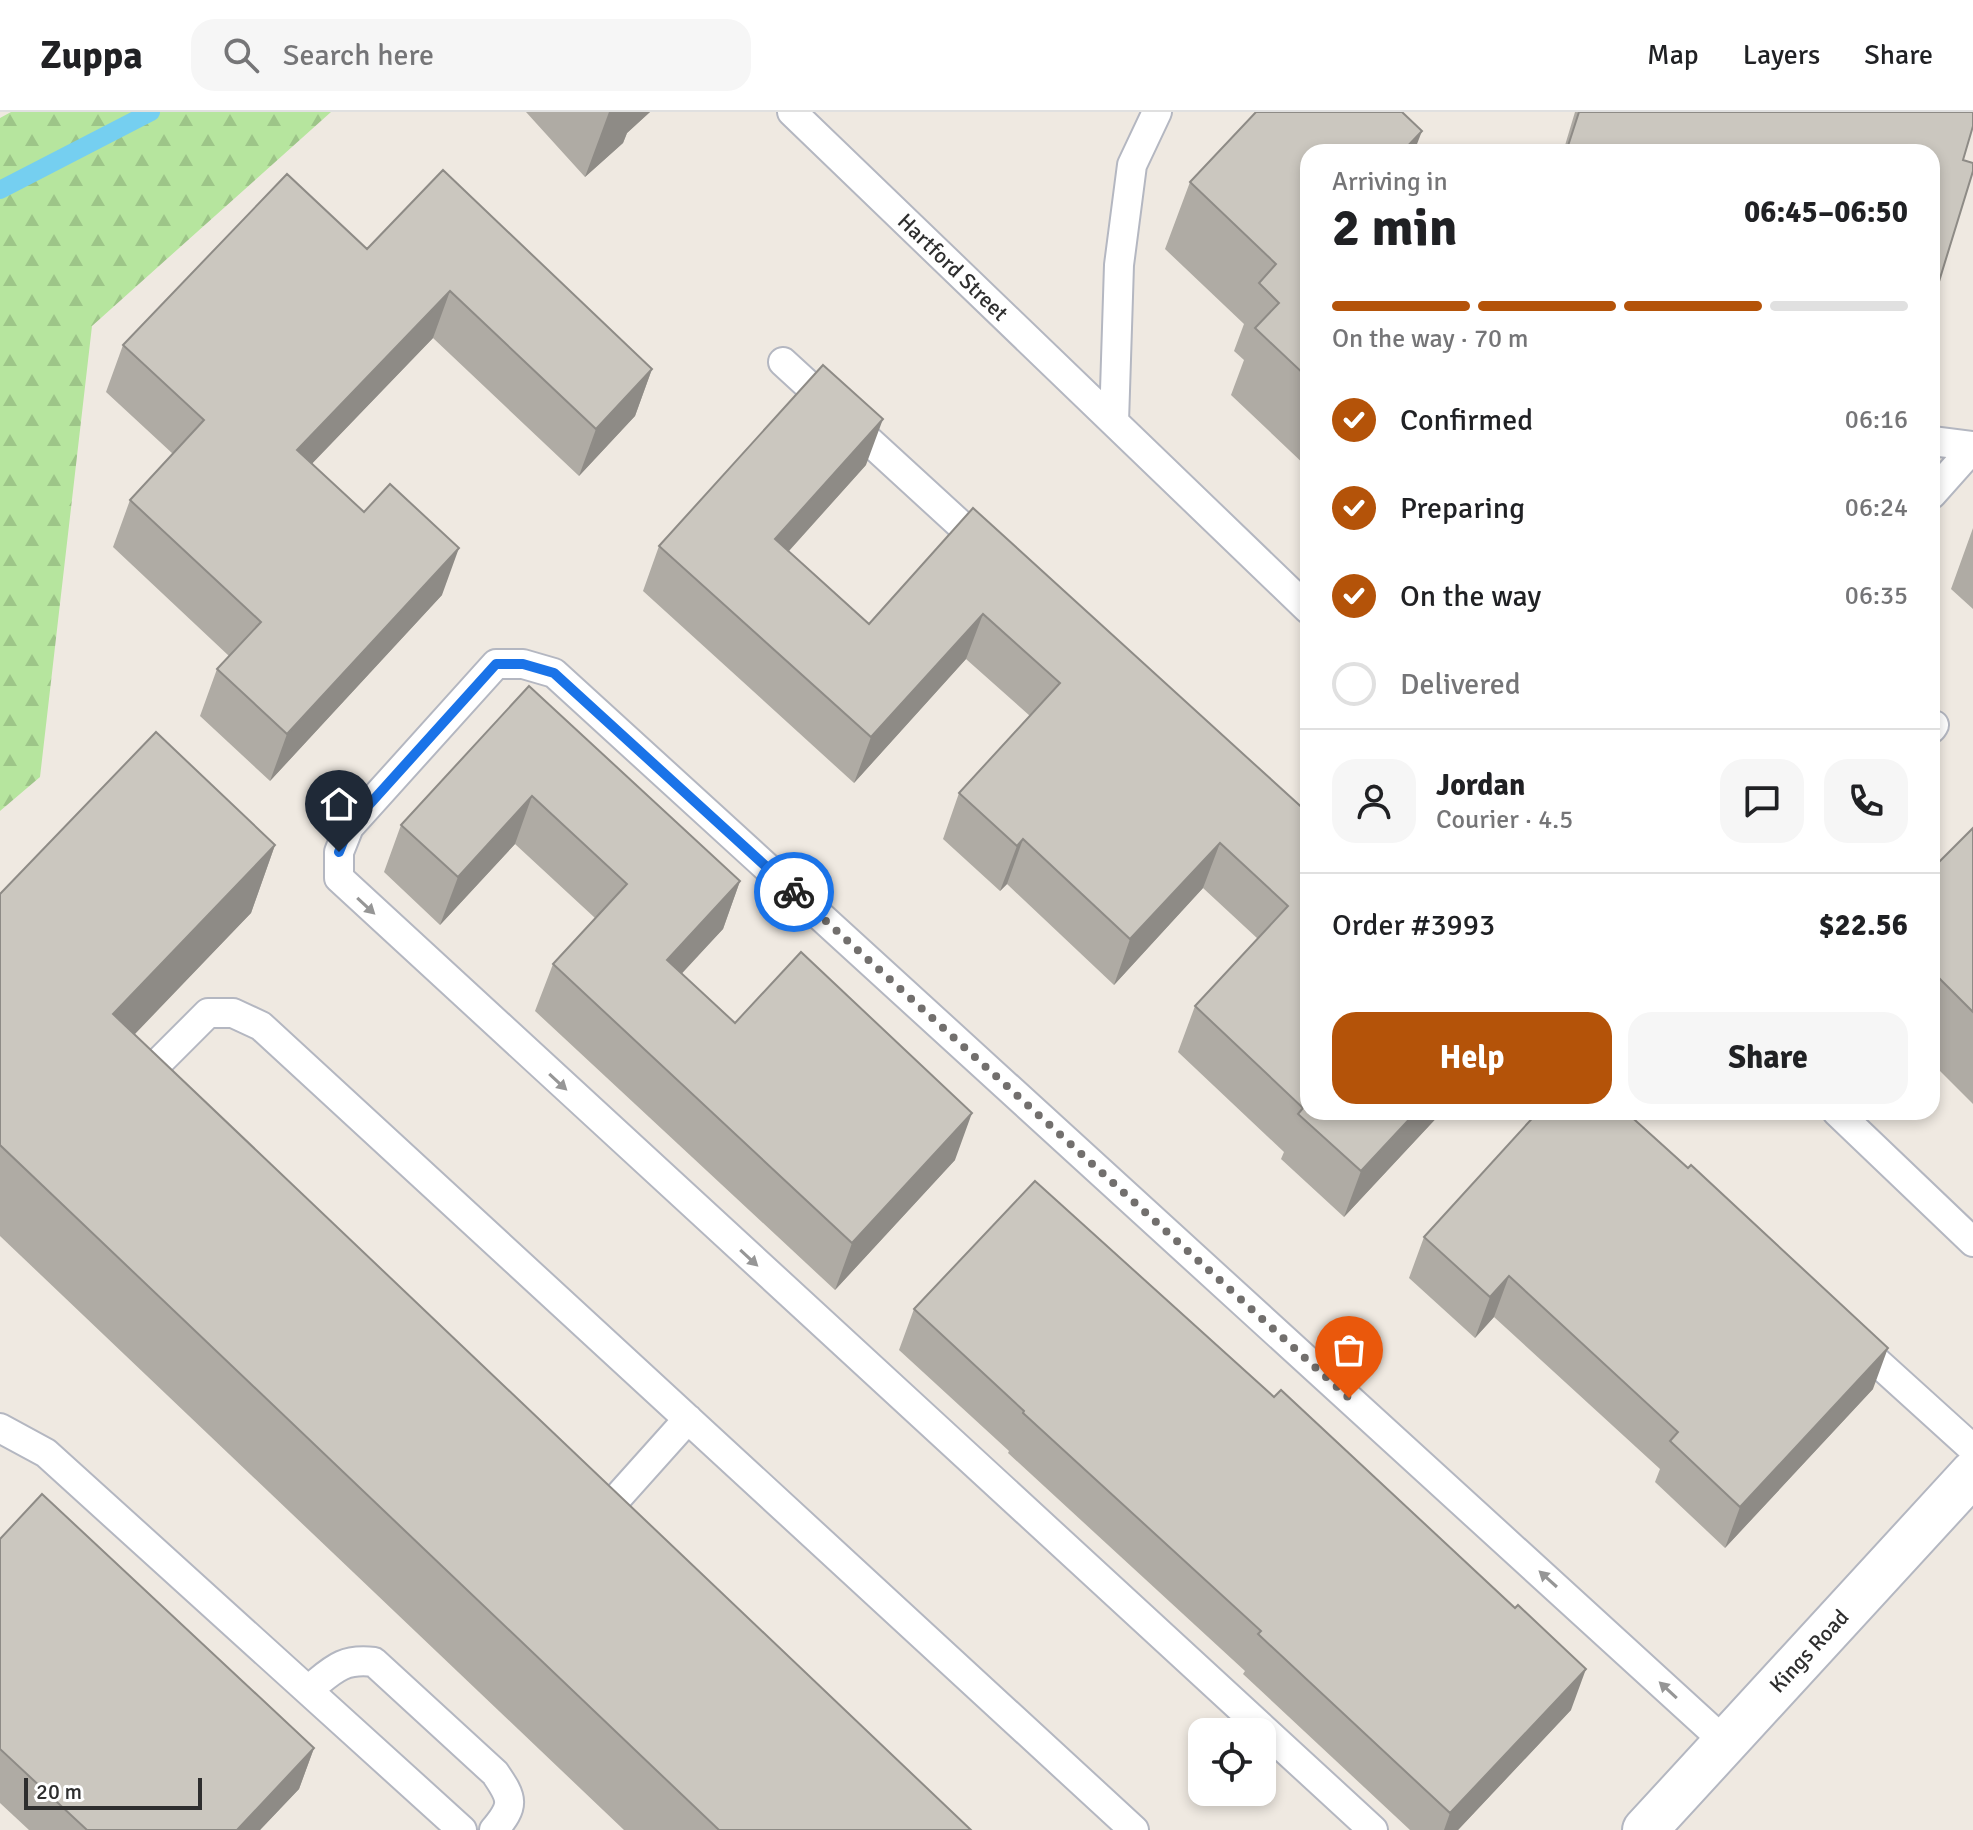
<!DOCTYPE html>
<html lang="en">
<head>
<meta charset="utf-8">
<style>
	:root { --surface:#fff; --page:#f6f6f6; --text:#202124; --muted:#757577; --line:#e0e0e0; --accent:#b45309 }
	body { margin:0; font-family:Signika,sans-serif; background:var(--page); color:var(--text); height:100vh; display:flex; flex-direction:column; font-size:30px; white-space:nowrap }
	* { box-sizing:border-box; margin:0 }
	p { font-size:26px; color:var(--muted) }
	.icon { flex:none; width:44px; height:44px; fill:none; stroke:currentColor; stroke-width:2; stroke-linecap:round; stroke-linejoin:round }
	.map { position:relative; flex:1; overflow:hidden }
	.sheet { position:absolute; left:1300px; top:32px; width:640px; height:976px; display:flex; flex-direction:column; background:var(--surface); border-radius:24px; box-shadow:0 4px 12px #0003 }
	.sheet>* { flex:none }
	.tools { position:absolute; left:1188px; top:1606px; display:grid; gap:16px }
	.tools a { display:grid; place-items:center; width:88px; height:88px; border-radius:16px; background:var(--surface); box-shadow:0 4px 12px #0003; font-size:40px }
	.scale { position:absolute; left:24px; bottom:20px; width:178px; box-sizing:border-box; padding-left:8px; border:4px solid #2e2e2e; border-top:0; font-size:22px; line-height:28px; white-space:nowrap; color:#2e2e2e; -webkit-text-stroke:6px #fff; paint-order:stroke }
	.pin { position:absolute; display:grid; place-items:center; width:68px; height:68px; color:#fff; margin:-82px -34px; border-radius:50% 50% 50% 0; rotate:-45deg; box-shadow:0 0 8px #0007 }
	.pin .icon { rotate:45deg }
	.courier { position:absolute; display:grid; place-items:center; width:80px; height:80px; margin:-40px; border:6px solid #1a73e8; border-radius:50%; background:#fff; color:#222; box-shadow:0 2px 10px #0007 }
	.head em { font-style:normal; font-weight:800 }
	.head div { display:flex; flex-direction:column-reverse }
	.head { display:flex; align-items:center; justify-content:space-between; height:136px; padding:0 32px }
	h1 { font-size:52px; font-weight:800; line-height:60px }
	.bar { display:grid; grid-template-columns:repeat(4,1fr); gap:12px 8px; align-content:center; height:96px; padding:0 32px }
	.bar i { height:10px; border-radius:6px; background:var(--line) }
	.bar .on { background:var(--accent) }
	.bar p { grid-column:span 4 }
	.line { display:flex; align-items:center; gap:20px; padding:0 32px; border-top:2px solid var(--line) }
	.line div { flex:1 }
	.round { display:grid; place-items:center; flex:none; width:84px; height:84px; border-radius:24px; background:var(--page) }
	ol { padding:0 32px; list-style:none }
	li { display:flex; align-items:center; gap:24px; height:88px }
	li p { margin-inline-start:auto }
	li .icon { padding:8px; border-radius:50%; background:var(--accent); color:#fff; stroke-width:4 }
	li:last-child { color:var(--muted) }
	li i { width:44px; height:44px; border:4px solid var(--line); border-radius:50% }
	.button { display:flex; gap:16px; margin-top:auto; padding:16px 32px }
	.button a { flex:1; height:92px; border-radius:24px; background:var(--accent); color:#fff; font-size:32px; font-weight:800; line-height:92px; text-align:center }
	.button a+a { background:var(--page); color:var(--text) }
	header { display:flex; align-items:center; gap:48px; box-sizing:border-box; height:112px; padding:0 40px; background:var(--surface); border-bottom:2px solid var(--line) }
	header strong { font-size:38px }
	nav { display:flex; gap:44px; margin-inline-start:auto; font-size:28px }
	.search { width:560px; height:72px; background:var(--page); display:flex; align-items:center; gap:20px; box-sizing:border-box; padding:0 28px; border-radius:24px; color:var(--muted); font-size:30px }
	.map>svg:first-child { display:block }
	.forest { fill:url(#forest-firs) }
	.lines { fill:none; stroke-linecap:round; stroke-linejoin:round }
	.stream { stroke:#75cff0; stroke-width:18 }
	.service-casing { stroke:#b4b7c1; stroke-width:32 }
	.tertiary-casing { stroke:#b4b7c1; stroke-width:48 }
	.service { stroke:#fff; stroke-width:28 }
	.tertiary { stroke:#fff; stroke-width:44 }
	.wall { fill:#afaba4 }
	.shaded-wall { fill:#8e8b86 }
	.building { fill:#cbc7bf; stroke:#8e8b86; stroke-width:2 }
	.oneway { fill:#969696 }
	.done { stroke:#726f6d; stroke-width:8; stroke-dasharray:0 14.4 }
	.route { stroke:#1a73e8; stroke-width:10 }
	.labels { text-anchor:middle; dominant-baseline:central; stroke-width:8; stroke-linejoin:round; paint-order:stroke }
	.street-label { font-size:22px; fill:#2e2e2e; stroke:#fff }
</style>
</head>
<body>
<header>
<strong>Zuppa</strong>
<div class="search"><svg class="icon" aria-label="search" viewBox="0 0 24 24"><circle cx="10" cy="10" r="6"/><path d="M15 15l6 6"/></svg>Search here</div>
<nav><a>Map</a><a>Layers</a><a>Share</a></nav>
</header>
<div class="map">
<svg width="1973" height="1718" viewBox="0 0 1973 1718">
	<defs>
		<pattern id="forest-firs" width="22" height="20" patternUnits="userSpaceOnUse" patternTransform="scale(2)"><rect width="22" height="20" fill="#b6e59e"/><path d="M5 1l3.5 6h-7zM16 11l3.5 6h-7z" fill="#9dc588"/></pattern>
	</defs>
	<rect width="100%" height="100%" fill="#efe9e1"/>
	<!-- forest -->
	<path class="forest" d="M11,0H331L92,214L40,665L0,699V6Z"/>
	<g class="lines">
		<!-- stream -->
		<path class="stream" d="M0,78L151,0"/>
		<!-- service casing -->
		<g class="service-casing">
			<path id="service" d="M792,0L1308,497
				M783,250L988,438
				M1114,310L1119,153L1132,53L1157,0
				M1932,329L1973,334
				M1932,382L1973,336
				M1932,616L1934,613
				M144,977L152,957L208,901H233L261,914L1134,1718
				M1837,1000L1973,1130
				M1855,1230L1973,1337
				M0,1316L46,1341L462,1718
				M594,1412L688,1307
				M308,1578C332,1559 341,1546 374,1550L495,1661C513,1687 515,1693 494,1718
				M1373,1718L339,766V740L349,715L496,552H523L554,561L1725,1630"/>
		</g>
		<!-- tertiary casing -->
		<g class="tertiary-casing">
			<path id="tertiary" d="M1645,1718L1973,1361"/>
		</g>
		<!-- service -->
		<use href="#service" class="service"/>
		<!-- tertiary -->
		<use href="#tertiary" class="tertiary"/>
	</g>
	<!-- wall -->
	<path class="wall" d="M526,0H650L627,21L623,31L585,65Z
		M1575,0H1973L1937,176L1932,189V40H1563Z
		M1308,40V356L1231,283L1244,248L1234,239L1244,212L1165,137L1190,70Z
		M367,137L652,257L635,304L579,364L433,226L312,351L442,483L270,669L200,604L217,557L229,544L113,435L130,388L173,342L106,280L123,233Z
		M866,353L789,439L869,512L973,396L1308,701V1000H1442L1344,1105L1281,1047L1284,1040L1178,940L1195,894L1258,827L1203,776L1114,873L1007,772L1000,779L943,727L959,681L1030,604L966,547L854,671L643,479L659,434Z
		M1973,416V497L1951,477Z
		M529,574L740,769L723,817L681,861L735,911L955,1048L835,1178L535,899L553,852L595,806L515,732L440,813L384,760L401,713Z
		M1973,716V992L1932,951V757Z
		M275,733L251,801L134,922L971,1718H624L0,1124V782Z
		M1424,1125L1873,1277L1725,1436L1655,1370L1660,1357L1494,1205L1475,1226L1409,1166Z
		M914,1197L1571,1598L1458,1718H1410L1243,1562L1245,1559L1008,1341L1009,1339L899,1238Z
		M0,1427L314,1636L299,1677L260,1718H29L0,1691Z"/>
	<!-- shaded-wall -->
	<path class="shaded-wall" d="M609,0H650L627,21L623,31L585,65Z
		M1422,19L1414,40H1402Z
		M450,179L433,226L280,385L297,338Z
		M652,257L635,304L579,364L596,317Z
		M883,307L866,353L759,472L775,427Z
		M459,436L442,483L270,669L287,622Z
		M983,502L966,547L854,671L871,625Z
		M532,684L515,732L440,813L458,765Z
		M1023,727L1007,772L1000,779L1017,734Z
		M1220,731L1203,776L1114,873L1130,827Z
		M275,733L251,801L89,970L113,902Z
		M740,769L723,817L650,896L667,848Z
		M1416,1000H1442L1344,1105L1361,1059Z
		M972,1001L955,1048L835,1178L852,1131Z
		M1509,1164L1494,1205L1475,1226L1490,1185Z
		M1888,1236L1873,1277L1725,1436L1740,1395Z
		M1586,1557L1571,1598L1458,1718H1444L1450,1701Z
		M314,1636L299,1677L260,1718H237Z"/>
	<!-- building -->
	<path class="building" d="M1256,0H1402L1422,19L1402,40H1308V266L1255,216L1279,191L1259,171L1276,152L1190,70Z
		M1579,0H1973V14L1963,48L1973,51V59L1937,176L1932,175V40H1566Z
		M443,58L652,257L596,317L450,179L297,338L364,400L390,372L459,436L287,622L217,557L261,510L130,388L204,308L123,233L287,62L367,137Z
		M823,253L883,307L775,427L869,512L973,396L1308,701V1000H1416L1361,1059L1298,1002L1303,996L1195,894L1288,794L1220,731L1130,827L1023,727L1017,734L959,681L1060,571L983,502L871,625L659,434Z
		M529,574L740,769L667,848L735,911L801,840L972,1001L852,1131L553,852L627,772L532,684L458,765L401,713Z
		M156,620L275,733L113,902L971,1718H719L0,1033V782Z
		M1973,716V900L1932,859V757Z
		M1538,1000H1626L1688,1056L1691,1053L1888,1236L1740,1395L1670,1329L1678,1320L1509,1164L1490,1185L1424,1125Z
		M1035,1069L1274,1285L1281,1278L1515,1496L1518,1493L1586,1557L1450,1701L1258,1522L1261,1519L1023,1301L1024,1299L914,1197Z
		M42,1382L314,1636L237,1718H87L0,1637V1427Z"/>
	<!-- one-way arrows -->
	<defs><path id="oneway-solid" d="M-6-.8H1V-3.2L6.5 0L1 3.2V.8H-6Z" transform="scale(2)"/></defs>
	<g class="oneway">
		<use href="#oneway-solid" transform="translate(366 794) rotate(43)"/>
		<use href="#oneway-solid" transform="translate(558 970) rotate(43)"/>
		<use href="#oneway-solid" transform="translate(749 1146) rotate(43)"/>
		<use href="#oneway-solid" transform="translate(1548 1467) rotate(-138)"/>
		<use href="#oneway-solid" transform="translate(1668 1578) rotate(-137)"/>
	</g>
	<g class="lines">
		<!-- done -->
		<path class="done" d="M794,780L1349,1286"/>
		<!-- route -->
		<path class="route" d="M339,740L349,715L496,552H523L554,561L794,780"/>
	</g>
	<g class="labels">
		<!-- street labels -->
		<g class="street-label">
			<text transform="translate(953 155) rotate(44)">Hartford Street</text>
			<text transform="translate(1809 1539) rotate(-47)">Kings Road</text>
		</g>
	</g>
</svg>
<div class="tools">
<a><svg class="icon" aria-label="locate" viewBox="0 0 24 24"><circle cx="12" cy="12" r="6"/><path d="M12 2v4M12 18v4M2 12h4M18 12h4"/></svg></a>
</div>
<div class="scale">20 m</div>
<div class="pin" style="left:1349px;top:1286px;background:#ea580c"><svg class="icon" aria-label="bag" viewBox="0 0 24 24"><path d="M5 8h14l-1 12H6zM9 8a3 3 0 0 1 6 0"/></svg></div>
<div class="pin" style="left:339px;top:740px;background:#1f2937"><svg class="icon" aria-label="home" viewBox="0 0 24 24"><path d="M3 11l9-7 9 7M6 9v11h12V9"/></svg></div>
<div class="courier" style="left:794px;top:780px"><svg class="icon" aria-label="bike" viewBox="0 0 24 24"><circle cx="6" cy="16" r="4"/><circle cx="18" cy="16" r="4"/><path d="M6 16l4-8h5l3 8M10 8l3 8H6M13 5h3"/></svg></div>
<section class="sheet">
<div class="head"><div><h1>2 min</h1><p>Arriving in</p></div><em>06:45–06:50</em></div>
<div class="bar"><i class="on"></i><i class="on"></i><i class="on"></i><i></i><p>On the way · 70 m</p></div>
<ol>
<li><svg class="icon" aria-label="check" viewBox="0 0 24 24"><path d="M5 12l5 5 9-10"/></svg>Confirmed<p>06:16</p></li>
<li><svg class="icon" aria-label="check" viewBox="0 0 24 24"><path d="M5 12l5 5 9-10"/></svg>Preparing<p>06:24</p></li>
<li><svg class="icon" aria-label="check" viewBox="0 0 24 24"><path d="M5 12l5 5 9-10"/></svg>On the way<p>06:35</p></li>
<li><i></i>Delivered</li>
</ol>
<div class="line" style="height:144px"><a class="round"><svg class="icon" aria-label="person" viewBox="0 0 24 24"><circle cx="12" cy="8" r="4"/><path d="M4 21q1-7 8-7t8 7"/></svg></a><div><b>Jordan</b><p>Courier · 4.5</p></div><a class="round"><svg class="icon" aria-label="chat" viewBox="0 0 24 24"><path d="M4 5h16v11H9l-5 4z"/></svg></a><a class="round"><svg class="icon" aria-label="phone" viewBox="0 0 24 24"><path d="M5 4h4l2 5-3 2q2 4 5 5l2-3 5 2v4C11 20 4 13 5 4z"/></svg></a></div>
<div class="line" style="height:104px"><div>Order #3993</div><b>$22.56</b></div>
<div class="button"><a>Help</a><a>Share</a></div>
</section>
</div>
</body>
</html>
